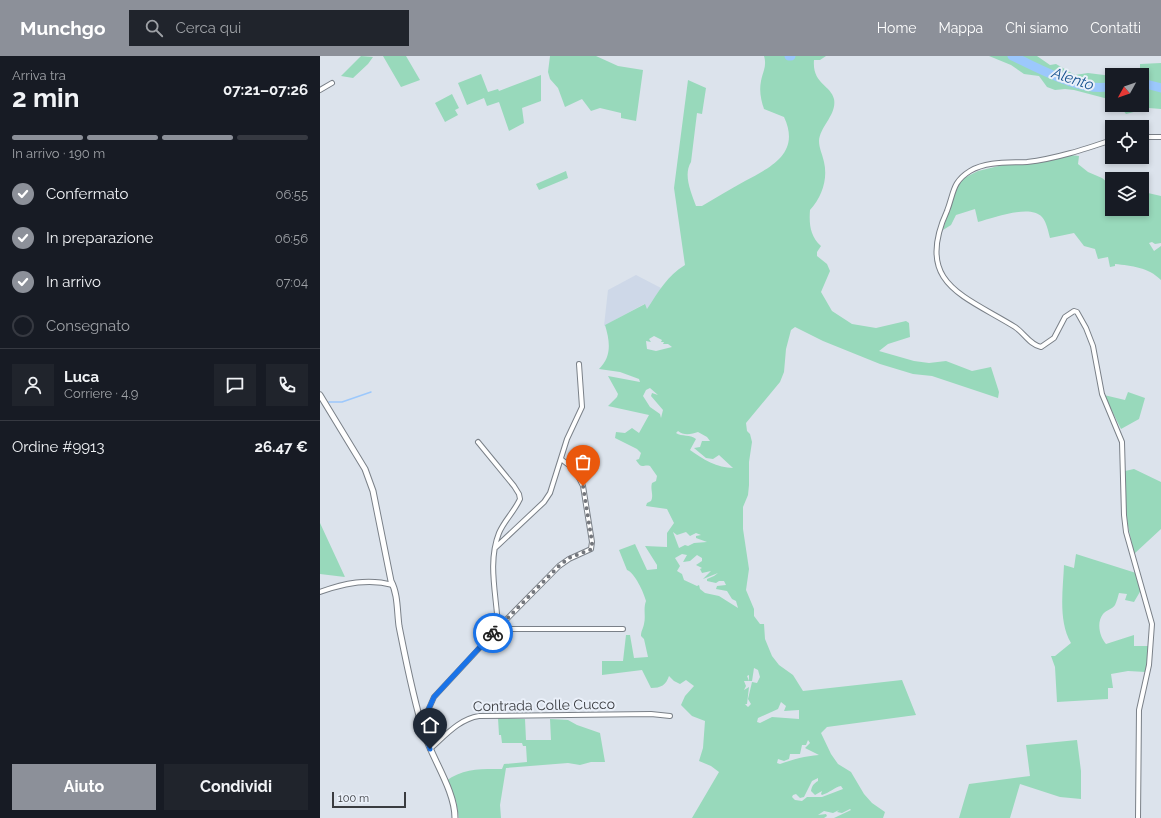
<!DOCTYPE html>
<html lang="it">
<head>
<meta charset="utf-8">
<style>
	:root { --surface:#171b24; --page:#20242c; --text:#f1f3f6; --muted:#9ea1a6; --line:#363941; --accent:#8c9099 }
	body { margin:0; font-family:Raleway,sans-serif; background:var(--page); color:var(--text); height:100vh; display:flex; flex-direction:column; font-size:15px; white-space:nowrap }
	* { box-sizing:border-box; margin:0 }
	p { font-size:13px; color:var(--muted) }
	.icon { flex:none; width:22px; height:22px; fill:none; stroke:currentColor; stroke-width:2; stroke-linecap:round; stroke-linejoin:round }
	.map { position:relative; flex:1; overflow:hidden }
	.panel { display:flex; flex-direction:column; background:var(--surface); width:320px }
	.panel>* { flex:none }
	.needle { width:26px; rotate:230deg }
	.fabs { position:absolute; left:785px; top:12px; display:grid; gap:8px }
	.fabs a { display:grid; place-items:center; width:44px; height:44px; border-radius:0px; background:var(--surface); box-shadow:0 2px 6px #0003; font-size:20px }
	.scale { position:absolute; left:12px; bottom:10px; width:74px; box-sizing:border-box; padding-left:4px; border:2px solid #3a3c40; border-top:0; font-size:11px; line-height:14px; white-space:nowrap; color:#3a3c40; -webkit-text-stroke:3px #eaf0f9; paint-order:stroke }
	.pin { position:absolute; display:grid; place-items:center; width:34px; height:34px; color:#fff; margin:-41px -17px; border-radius:50% 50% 50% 0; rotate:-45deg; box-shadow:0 0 4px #0007 }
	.pin .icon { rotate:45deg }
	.courier { position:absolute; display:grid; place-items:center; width:40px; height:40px; margin:-20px; border:3px solid #1a73e8; border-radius:50%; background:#fff; color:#222; box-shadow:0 1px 5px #0007 }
	.head em { font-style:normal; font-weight:700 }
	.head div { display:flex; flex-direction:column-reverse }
	.head { display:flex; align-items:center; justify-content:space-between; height:68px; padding:0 12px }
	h1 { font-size:26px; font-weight:700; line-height:30px }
	.bar { display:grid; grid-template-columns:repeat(4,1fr); gap:6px 4px; align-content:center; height:48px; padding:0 12px }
	.bar i { height:5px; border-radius:3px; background:var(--line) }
	.bar .on { background:var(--accent) }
	.bar p { grid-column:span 4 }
	.line { display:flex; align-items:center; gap:10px; padding:0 12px; border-top:1px solid var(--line) }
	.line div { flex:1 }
	.round { display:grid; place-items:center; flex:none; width:42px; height:42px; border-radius:0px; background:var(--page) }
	ol { padding:0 12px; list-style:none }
	li { display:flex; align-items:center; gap:12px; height:44px }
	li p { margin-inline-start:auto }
	li .icon { padding:4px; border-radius:50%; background:var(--accent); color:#fff; stroke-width:4 }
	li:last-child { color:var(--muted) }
	li i { width:22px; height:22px; border:2px solid var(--line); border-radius:50% }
	.button { display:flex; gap:8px; margin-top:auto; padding:8px 12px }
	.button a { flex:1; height:46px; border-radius:0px; background:var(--accent); color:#fff; font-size:16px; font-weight:700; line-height:46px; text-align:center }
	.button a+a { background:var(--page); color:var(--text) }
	header { display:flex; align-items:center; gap:24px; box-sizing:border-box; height:56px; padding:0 20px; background:var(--accent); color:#fff }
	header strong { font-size:19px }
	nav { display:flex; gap:22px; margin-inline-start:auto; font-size:14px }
	.search { width:280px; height:36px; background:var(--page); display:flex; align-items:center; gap:10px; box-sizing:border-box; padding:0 14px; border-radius:0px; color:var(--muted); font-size:15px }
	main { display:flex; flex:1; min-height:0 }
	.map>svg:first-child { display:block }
	.built { fill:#ced8e8 }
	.green { fill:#98d9bb; fill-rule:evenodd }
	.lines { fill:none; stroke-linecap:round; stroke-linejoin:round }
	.stream { stroke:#9cc8fc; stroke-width:1.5 }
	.river { stroke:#9cc8fc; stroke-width:9 }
	.minor-casing { stroke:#7a8088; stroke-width:6 }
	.tertiary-casing { stroke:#7a8088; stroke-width:7 }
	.minor { stroke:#fff; stroke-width:4 }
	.tertiary { stroke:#fff; stroke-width:5 }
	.done { stroke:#73767c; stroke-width:4; stroke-dasharray:0 7.2 }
	.route { stroke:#1a73e8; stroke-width:5 }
	.labels { text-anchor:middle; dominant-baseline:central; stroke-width:4; stroke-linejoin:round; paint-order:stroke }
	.street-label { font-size:14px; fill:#3a3c40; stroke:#eaf0f9 }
	.water-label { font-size:15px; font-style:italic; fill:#16528f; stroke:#eaf0f9 }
</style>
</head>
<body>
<header>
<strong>Munchgo</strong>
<div class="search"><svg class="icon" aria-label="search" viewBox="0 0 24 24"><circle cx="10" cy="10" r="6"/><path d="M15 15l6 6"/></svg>Cerca qui</div>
<nav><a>Home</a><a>Mappa</a><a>Chi siamo</a><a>Contatti</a></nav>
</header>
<main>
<section class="panel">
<div class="head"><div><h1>2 min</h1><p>Arriva tra</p></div><em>07:21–07:26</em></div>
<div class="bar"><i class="on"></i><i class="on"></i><i class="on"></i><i></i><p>In arrivo · 190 m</p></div>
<ol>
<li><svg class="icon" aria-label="check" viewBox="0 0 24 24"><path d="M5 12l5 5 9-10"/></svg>Confermato<p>06:55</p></li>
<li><svg class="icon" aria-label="check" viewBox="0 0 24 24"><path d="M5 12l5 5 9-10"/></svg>In preparazione<p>06:56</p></li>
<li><svg class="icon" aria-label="check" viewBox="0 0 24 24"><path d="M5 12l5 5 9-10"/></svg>In arrivo<p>07:04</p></li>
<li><i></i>Consegnato</li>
</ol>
<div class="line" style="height:72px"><a class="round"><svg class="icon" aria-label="person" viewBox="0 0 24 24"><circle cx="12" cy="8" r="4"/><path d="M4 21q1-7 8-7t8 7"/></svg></a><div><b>Luca</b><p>Corriere · 4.9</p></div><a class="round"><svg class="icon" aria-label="chat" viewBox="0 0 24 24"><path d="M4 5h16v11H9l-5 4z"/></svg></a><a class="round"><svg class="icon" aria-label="phone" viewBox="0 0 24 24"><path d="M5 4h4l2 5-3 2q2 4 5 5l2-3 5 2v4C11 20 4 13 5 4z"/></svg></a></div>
<div class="line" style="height:52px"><div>Ordine #9913</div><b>26.47 €</b></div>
<div class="button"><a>Aiuto</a><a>Condividi</a></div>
</section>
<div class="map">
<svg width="841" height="762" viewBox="0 0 841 762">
	<rect width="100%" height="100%" fill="#dce3ec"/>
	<!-- built -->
	<path class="built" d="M316,219L341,232L327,253L324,248L284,270L288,234Z"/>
	<!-- green -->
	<path class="green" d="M41,0L53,1L48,8L33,22L21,20Z
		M63,0H86L100,24L81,31Z
		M230,0H276L298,10L323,14L316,65L301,62V57L280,52L271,55L262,43L245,51L238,32L230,23L228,16Z
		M444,0H506L500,4H494C492,28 511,29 514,43C517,59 500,70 499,85C499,92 503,100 504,106C508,123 502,141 490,154C489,168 490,180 501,190L497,196V200L507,208L510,215L501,236L512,255L532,268L556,272L586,265L589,267L590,281L568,288L559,295L594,305L609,307L626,305L652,315L671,311L679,336L678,342L612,320L593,318L560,308L503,285L475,271L471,274L466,293L464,316L460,326L426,367L427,375L430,378L432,386L429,406V429L428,439L423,451V473L429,513L426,534L434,553V560L440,568H444L445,583L452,600L459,609L473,619L483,635L582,624L596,659L507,671L501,677L511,698L518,708L531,716L544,738L552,747L565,756L563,762H514L531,754L530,753L522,757L517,756L519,754L513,757L504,755L498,759L506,758L507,760L504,762H372L399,716L391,710L379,705L383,692L385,665L372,660L361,649L365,640L374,630L366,624L360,628L354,625L349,620C346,629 341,632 331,632L322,614L282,619V605H303L306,579H310L314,602L328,601L324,583L321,580C321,575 323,573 324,568C326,560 323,553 326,545C324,537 315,517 307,514L299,494L315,488L327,514L337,513V509L325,490L347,491V477L354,467L347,453L326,450L327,447L331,445C334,439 330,433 332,427L336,425L337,420L330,410C323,408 322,414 316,404L319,403L321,397L317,393L295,382L296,376L305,377L312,372L319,377L329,359L288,350L297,341L298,338L288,320L320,326L319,323L300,316L279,313C292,300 290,286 285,269L325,248L327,253C339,235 347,220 365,209L354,132L368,24L386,32L382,58L377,57L371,106C363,119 371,136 376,150H382C396,142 410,133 425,125C451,111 481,97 464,61L444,53C441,44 439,35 441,25C443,15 447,10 444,0ZM334,280L342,284L341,286H344L343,288H348L352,291L336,295L327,293L326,285L331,286L329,283ZM330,332L338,339L332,337L331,340L343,354L341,362L340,358L330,351L323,340L326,334ZM358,375C364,380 372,378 378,376L387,381L390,385H382L380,391L374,392L386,402L393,403L399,399L413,412C398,412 382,403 370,394L376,383C370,378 362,381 356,377ZM353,476L357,479L366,476L370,480L376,477L381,479L376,480V482L387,486L374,487L368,490L365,489L359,492ZM362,498L367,499L363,506L370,505L377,499L382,502V505L376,509L382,512L380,513L382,517L391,515L383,523L398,517L394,520L387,523V525L396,527L399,525H404L406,529L397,530L396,533L407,535L412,543L416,545L418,552L399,540L385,537L380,533L379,529L377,530L364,524L362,518L357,515L360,510L355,502ZM434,612L438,614L440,621L437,627L432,626L428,643L431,648L428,651L425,648H427L429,631L424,634L426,630L424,625H429L427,620L429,619V625H432ZM461,646L466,650L464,655L479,654V663L452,661L440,667L437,666L438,662L458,653ZM488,684L490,687L485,692L499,699C485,700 474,703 460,708L457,707L458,703L464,705L469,703L470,698H480L482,689H486ZM498,722V725C493,728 492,730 491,735L495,739L502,735L501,738L502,739C509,737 515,731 521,730L523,733L502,741H487L482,745L475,744L472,741L473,739L476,738L480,742L484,741L492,725Z
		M669,0H717L730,9L736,8L755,19L768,17L792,20V44L754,34L745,33L735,34L727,31L719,20L704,18L691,9Z
		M841,7V53L829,52L806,58L799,49H822V19H820V8Z
		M161,18L168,36L178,33L179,35L221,19V45L202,52L204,67L189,75L179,46L167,50L164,42L147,49L138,27Z
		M132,38L139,52L135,54L138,59L125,66L115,47Z
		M751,99L759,100L758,108L768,116L782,122L792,130V153H822L823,129L826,131L828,137L841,140V187L835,188L832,186L829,187L834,195L841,190V224C828,211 812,210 795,208V210L790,211L788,201L778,203L775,193L764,190L754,177L730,182C728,175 727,167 722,161C710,148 674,162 658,166L655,153L636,159L631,169L623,174L636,130L641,124L648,120L658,115L683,109L706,108Z
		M246,115L248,122L219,134L216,128Z
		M808,336L825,342L819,363L801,373L784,339L805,344Z
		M814,413L841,426V473L814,498L806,460L805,415Z
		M0,467L25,521L0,518Z
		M756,498L816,517L821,534L814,546L805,544L807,538L799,537C798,540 797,545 795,549C793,553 786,554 783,558C776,567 780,581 786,588L814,579V590H829L826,616L808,615L791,618L793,632H788V643L737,646L735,611L731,600H735L751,587C738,565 743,534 744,509L754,512Z
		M178,662L205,663L206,684H231L230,663L248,664L257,669L280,677L285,706H271L260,709L248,707L186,712L180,749L181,762H139L136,745L126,725C143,712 162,713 182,713L184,708L207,706L206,690H203L202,687H182L181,679H179Z
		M757,684L761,715V743L740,741L700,728L690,762H639L649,728L710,720L706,689Z"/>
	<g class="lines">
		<!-- stream -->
		<path class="stream" d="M9,346H22L51,336"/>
		<!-- river -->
		<path class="river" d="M469,0H471
			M692,0C719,12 763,38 792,30
			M822,27L841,32"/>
		<!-- minor casing -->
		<g class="minor-casing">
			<path id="minor" d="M0,34L12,27
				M822,81H841
				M792,84C765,93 735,103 707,106C689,107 667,105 650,115C632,126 634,137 627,155C594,227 643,239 695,271C704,277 710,289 721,291L734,282L745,261L754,255L757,256L766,272L773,290L782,338L802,386L804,459L806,476L832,568L829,609L819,654L818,762
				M158,386L194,430L199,438L200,443C194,456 184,465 179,477C167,507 177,541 178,572
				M175,492L224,446L230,437L247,383L262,351L259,308
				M0,536C24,527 48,522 73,529
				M176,575L186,573H303
				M102,668L114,641L178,572L239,510L249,503L271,493L272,486L263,430L255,414L241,403
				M110,693C125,680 139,663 159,660L331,658L350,660"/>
		</g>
		<!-- tertiary casing -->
		<g class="tertiary-casing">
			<path id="tertiary" d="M0,339L45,413L53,435L71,525C78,538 77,555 79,570C86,605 93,642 104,677C113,704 135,735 135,762"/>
		</g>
		<!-- minor -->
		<use href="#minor" class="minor"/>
		<!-- tertiary -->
		<use href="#tertiary" class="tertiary"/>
	</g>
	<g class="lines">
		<!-- done -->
		<path class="done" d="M173,577L239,510L249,502L272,493V486L263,430"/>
		<!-- route -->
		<path class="route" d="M110,693L102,668L114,641L173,577"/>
	</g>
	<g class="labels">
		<!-- street labels -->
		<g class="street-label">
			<text transform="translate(224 649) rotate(-1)">Contrada Colle Cucco</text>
		</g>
		<!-- water labels -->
		<g class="water-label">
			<text transform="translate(753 23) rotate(18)">Alento</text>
		</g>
	</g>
</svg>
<div class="fabs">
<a><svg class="needle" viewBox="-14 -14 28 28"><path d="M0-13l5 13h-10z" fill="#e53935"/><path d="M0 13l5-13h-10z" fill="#9ea1a6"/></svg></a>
<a><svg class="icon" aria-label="locate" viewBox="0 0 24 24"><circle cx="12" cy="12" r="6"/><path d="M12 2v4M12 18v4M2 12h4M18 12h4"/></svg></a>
<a><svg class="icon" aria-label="layers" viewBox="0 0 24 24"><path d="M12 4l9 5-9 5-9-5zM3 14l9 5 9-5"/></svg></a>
</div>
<div class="scale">100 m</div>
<div class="pin" style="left:263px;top:430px;background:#ea580c"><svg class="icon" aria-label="bag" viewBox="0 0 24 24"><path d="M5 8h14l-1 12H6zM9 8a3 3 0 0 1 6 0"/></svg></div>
<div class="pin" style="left:110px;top:693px;background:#1f2937"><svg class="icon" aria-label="home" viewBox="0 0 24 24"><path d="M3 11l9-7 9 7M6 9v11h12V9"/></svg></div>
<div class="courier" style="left:173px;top:577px"><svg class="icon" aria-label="bike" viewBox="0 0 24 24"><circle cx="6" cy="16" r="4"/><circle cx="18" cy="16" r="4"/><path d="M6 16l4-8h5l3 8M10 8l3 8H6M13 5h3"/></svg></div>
</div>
</main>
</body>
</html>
